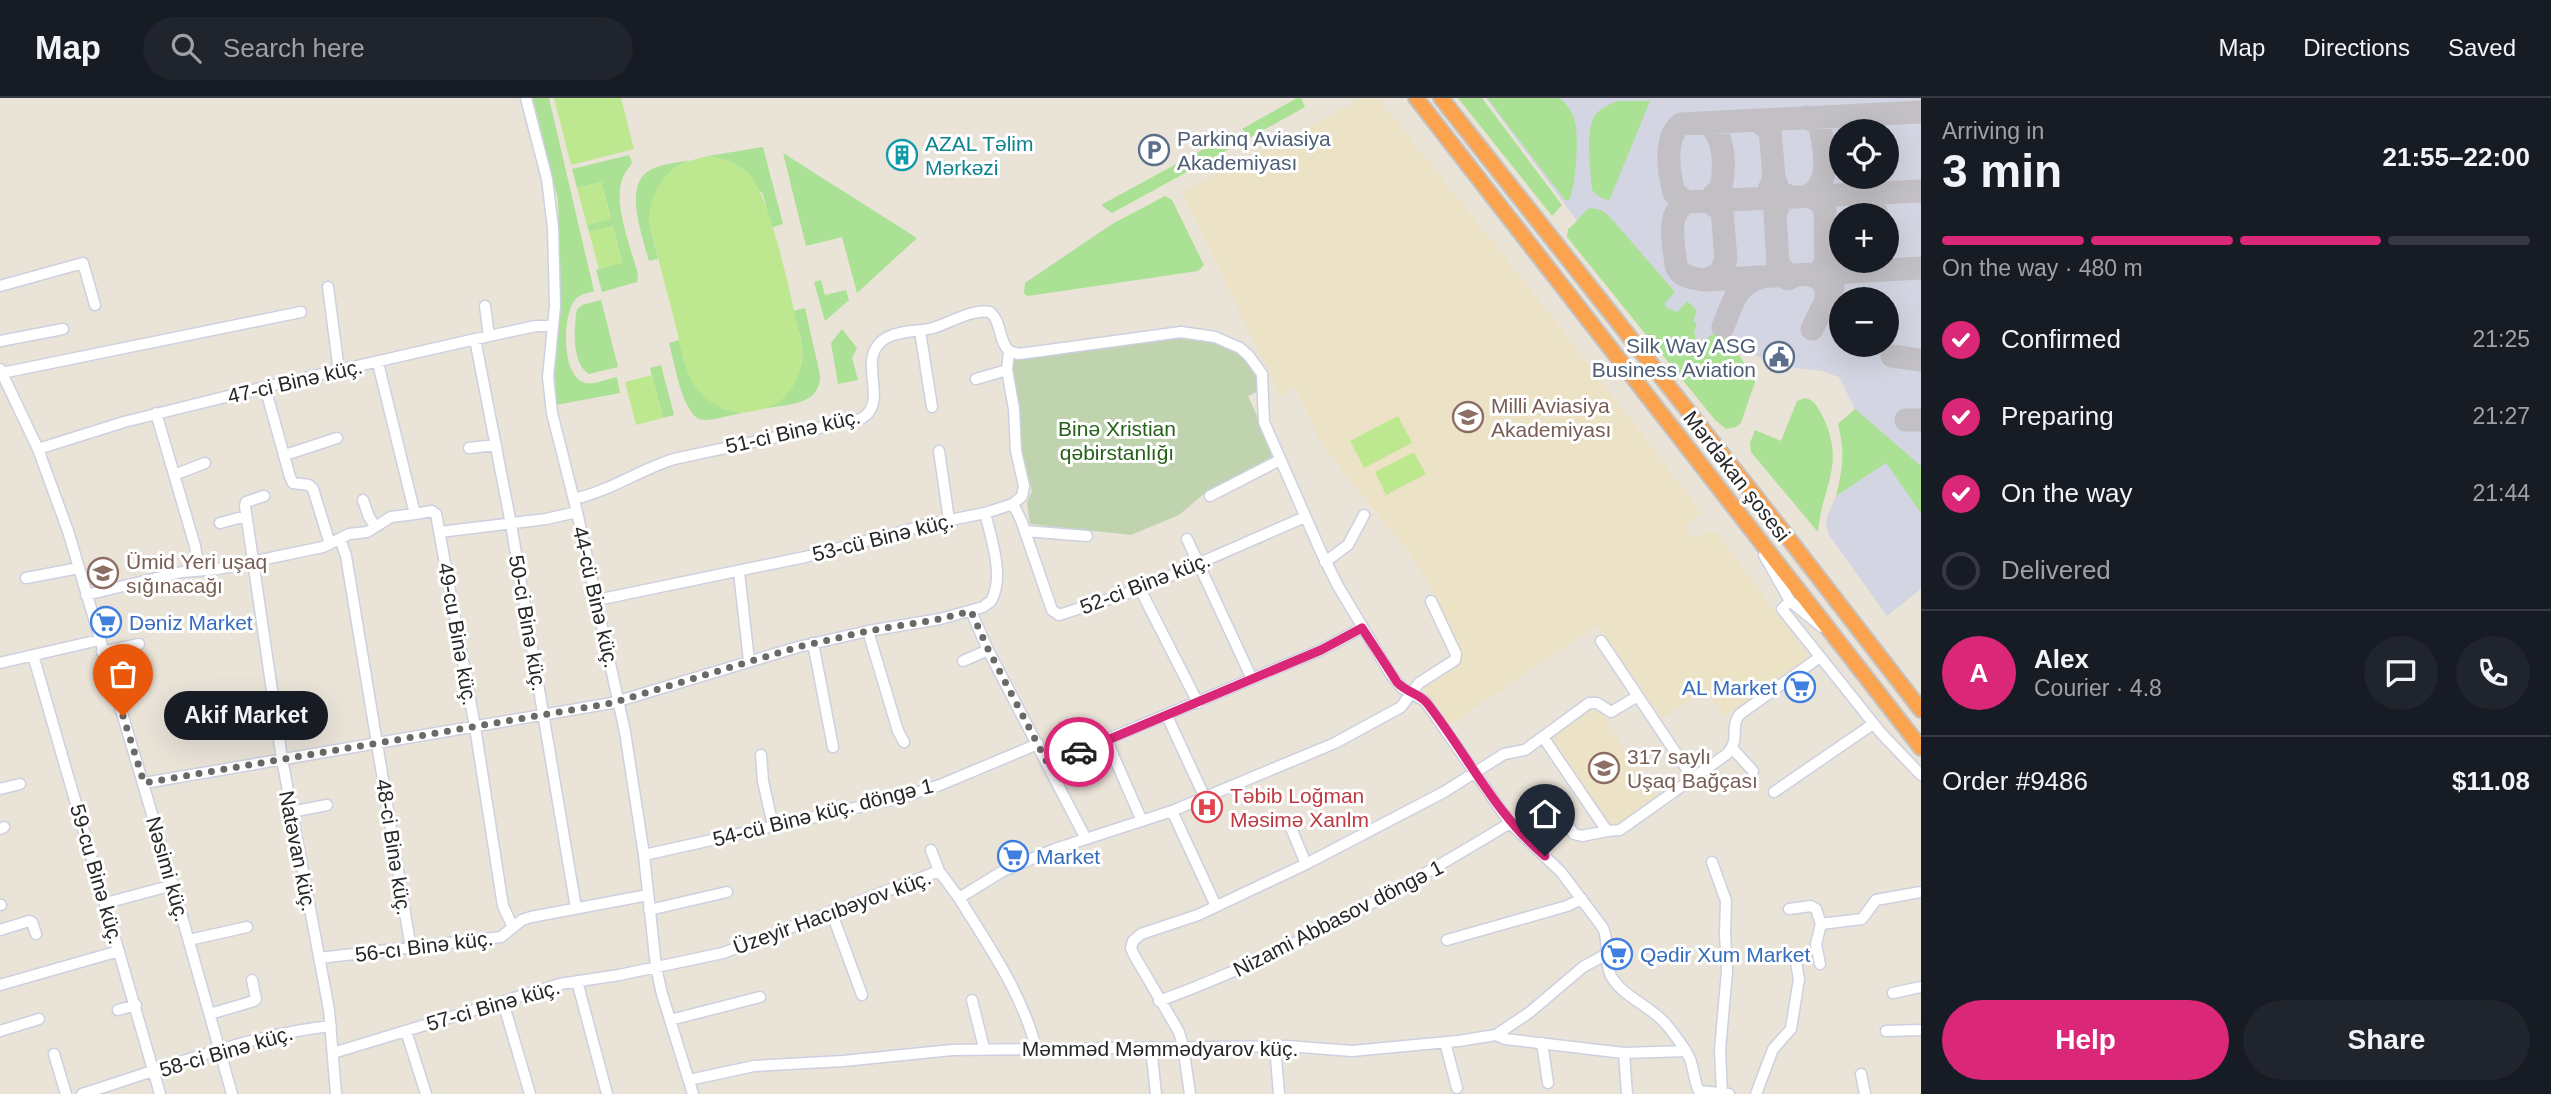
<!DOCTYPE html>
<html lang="en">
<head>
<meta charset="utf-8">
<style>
	:root { --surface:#171b24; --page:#20242c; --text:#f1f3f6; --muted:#9ea1a6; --line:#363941; --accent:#db2777 }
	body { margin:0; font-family:Arial,sans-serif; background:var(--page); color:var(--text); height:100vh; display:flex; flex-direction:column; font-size:26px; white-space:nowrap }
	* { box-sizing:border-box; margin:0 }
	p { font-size:23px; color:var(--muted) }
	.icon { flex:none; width:38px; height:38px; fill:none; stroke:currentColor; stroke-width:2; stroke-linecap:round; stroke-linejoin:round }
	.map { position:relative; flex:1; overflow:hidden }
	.panel { display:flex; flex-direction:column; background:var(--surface); width:630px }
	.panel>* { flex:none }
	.fabs { position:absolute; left:1829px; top:21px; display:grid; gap:14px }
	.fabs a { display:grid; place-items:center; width:70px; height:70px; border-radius:50%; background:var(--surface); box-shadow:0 7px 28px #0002; font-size:35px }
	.pin { position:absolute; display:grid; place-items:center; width:60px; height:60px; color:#fff; margin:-72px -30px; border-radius:50% 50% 50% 0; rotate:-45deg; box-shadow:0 0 7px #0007 }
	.pin .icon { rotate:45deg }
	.courier { position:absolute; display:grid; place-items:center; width:70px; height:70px; margin:-35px; border:5px solid #db2777; border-radius:50%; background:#fff; color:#222; box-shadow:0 2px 9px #0007 }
	.bubble { position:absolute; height:49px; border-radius:24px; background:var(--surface); box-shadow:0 7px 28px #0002; font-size:23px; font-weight:700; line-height:49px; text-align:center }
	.headline em { font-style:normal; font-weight:700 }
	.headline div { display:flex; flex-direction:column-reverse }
	.headline { display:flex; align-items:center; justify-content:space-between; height:119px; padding:0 21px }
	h1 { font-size:46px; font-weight:700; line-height:52px }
	.bar { display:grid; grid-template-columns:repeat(4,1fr); gap:10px 7px; align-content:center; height:84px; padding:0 21px }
	.bar i { height:9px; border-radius:5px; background:var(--line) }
	.bar .selected { background:var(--accent) }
	.bar p { grid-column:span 4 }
	.line { display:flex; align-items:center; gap:18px; padding:0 21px; border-top:2px solid var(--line) }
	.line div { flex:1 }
	.round { display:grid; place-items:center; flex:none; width:74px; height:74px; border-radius:37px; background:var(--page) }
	ol { padding:0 21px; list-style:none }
	li { display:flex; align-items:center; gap:21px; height:77px }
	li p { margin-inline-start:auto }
	li .icon { padding:7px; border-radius:50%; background:var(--accent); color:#fff; stroke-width:4 }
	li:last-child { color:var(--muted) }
	li i { width:38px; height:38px; border:4px solid var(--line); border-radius:50% }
	.button { display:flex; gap:14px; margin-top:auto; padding:14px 21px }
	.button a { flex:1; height:80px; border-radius:42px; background:var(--accent); color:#fff; font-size:28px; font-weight:700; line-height:80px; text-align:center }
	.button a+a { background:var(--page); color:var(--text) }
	header { display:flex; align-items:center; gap:42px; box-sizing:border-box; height:98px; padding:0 35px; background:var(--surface); border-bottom:2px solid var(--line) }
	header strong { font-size:33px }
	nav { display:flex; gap:38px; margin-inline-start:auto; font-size:24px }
	.search { width:490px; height:63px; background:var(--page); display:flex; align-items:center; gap:18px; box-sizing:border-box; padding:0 24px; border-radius:38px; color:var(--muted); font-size:26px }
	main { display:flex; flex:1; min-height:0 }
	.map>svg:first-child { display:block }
	.education { fill:#ece2c6 }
	.airport { fill:#d3d5e2; fill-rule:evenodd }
	.green { fill:#aae194 }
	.cemetery { fill:#bfd3af }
	.pitch { fill:#bee88f }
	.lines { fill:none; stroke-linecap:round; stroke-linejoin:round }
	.taxiway { stroke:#c2c0c4; stroke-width:23 }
	.minor-casing { stroke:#cdd0e0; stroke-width:13 }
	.highway-casing { stroke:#c3c3c3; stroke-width:18 }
	.minor { stroke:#fff; stroke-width:10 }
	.highway { stroke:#fca350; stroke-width:14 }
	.done { stroke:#6b6965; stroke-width:7; stroke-dasharray:0 12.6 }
	.route { stroke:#db2777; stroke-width:9 }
	.labels { text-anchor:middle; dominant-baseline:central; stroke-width:6; stroke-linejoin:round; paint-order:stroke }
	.service-label { font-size:21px; fill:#4e5e75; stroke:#fff; text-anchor:start }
	.culture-label { font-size:21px; fill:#0d838f; stroke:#fff; text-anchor:start }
	.street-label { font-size:21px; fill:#272727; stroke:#fff }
	.education-label { font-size:21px; fill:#785e54; stroke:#fff; text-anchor:start }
	.park-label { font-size:21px; fill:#256119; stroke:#fff }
	.shop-label { font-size:21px; fill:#366cbe; stroke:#fff; text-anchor:start }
	.health-label { font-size:21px; fill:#be3a42; stroke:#fff; text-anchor:start }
</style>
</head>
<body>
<header>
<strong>Map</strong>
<div class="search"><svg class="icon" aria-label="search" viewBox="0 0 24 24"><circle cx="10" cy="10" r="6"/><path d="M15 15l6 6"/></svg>Search here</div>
<nav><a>Map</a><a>Directions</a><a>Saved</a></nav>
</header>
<main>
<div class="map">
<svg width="1921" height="996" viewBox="0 0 1921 996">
	<rect width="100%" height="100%" fill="#eae3d8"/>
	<!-- education -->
	<path class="education" d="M1363,0H1378L1517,174L1702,415L1684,428L1694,442L1704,435H1717L1805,553V562L1725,618L1705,592L1662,621L1598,527L1448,628L1421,588L1463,561L1434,496L1411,456L1346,378L1318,340L1296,289L1280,298L1182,94Z
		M1596,608L1658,700L1616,730L1607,726L1550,640Z"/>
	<!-- airport -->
	<path class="airport" d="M1486,0H1921V491L1887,518L1829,437L1826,428L1827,418L1836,398L1888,363L1855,311L1839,279L1822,273L1778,268L1764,263L1744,249L1702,269L1578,124ZM1841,33H1886V79H1841ZM1841,117H1886V163H1841ZM1841,201H1886V247H1841Z"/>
	<!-- green -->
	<path class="green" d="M533,0H549L594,193C587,195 580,196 575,202C562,217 561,279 585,285C594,287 607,281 617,279L620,295L556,307L555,275L561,208L558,102Z
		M1297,0H1301L1305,9L1251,39L1242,31Z
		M1458,0H1482L1562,107L1552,118Z
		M1487,0H1560C1567,6 1573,15 1575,24C1579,38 1576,90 1569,102H1565Z
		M1617,3H1650L1609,103L1598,98L1592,92C1591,72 1583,28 1598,14C1603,9 1611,6 1617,3Z
		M1235,34L1240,45L1112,115L1101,107Z
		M763,49L783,126L771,130L763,96L729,63L708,58Z
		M783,55L917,140L857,195L842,139L806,148Z
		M629,57L632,65C629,70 625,74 623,79C612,104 631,151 638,176L637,184L602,194L596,172L622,164L613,128L589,134L587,127L611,120L601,84L577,90L572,71Z
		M690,62L673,71L649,124L658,161L649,163C643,140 624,91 647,74C658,66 677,65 690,62Z
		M1165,98L1172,102L1204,167L1198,173L1028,198L1024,196L1025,185L1112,126Z
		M1590,110L1601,112L1610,119L1675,194L1665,205L1666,209L1677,214L1687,203L1697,213L1693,223L1697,226L1694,234L1696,243L1704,244L1712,236C1724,239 1736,239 1744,249L1737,253L1755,284L1741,325L1736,329L1726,331L1715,322L1567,139L1568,131C1577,125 1581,115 1590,110Z
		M821,182L825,197L846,192L849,202L825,223L814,184Z
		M601,202L618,269L589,276C571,265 574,229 577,211L582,207Z
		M805,210L820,277C821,308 787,306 763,311C775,306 780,302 788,291C811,263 802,245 793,213Z
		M842,231L857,250L852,260L858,282L838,286L831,245Z
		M679,242L685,266L723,311L742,315C730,317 716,322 704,322C683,322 674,262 669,245Z
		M661,267L674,317L663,320L650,270Z
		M1805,300C1815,302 1818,310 1823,319C1846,367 1822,388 1818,434L1751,354L1750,345L1755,332L1781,343L1797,303Z
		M1855,311L1921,368V415L1886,365L1836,398C1843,370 1845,354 1838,326Z"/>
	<!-- cemetery -->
	<path class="cemetery" d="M1167,240L1210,243L1230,250L1251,265L1261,292L1248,298L1275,357L1206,394L1179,417L1131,437L1030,426L1027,404L1032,393L1019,339L1020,315L1011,266L1017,259Z"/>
	<!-- pitch -->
	<path class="pitch" d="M554,0H621L634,51L571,67Z
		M708,58C723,61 737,64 748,75C771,97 793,210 802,247C804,269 797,289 779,304C771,310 759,312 748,314C729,317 708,305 697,291C684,274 681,249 676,229C667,194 658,159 649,124C651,85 669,66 708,58Z
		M601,84L611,121L587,127L577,90Z
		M613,128L622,165L599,171L589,134Z
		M652,277L663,320L636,327L625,284Z
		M1398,318L1412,345L1364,370L1350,343Z
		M1414,354L1426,376L1386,397L1375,374Z"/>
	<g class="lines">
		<!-- taxiway -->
		<path class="taxiway" d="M1921,14L1681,26C1663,40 1669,75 1674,95L1687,104L1921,93
			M1806,19L1817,25L1820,30C1825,52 1832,87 1807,98
			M1757,22L1770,33L1774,79L1769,92
			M1774,79L1779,93L1790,99L1780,104L1775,116L1778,166L1786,175L1794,178L1788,181
			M1860,95L1872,102L1877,117
			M1807,98L1819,102L1825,113L1826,165L1818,175L1810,177C1823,181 1827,187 1826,200
			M1687,104C1665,115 1674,146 1676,167C1680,180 1693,180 1705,182L1921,170
			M1705,182L1720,176L1726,161L1722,113L1708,103L1721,90C1725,70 1726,36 1706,25
			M1723,229C1731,209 1736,186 1759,180
			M1812,231L1833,189
			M1892,258L1921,262
			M1906,322H1921"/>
		<!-- minor casing -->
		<g class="minor-casing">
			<path id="minor" d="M526,0L547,81L553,130L555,208L548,279L552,315L577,414L625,634L644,757L656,869L662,896L693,996
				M0,188L83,165L95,207
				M328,189L339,273
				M485,208L489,238
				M920,233L932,309
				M475,241L511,426L576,810
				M0,243L63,231
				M1009,253L1018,256L1034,254L1181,234L1215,239L1240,250L1249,258L1262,276L1264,324L1321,454L1338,488L1390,575L1402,590L1425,603L1510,725L1561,774L1603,830C1610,845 1603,861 1611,878C1623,899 1649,907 1665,925C1674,936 1684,948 1690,961C1694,972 1694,983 1699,993L1729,996
				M378,265L415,416L432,413L436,416L475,629L503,808L513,829
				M0,271L38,351L68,433L173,787L232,996
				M2,275L301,214
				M976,281L1007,272
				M265,289L290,379L293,385L309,387L313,391L330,446
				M156,315L195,448L199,472
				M469,350L496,347
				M38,351L124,324L265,289L489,238L536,228H553
				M939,353L949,422
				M285,357L337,340
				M174,377L205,365
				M264,398L246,404L245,408L282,661L329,912L336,996
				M1210,398L1280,362
				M574,401C610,393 639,372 674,361L861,321C892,303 853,260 886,240C900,232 918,234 933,230C952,224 971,211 990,214C1002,224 998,242 1009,253
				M363,402L369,419L375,428
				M1013,406L1021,422L1052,512L1059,517L1140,491L1305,419
				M220,425L246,418
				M1025,433L1087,438
				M440,434L546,421L577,414
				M340,441L346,458L411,851
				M1187,441L1252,581
				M1764,457L1790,503L1822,529
				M1325,464L1348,447L1364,417
				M739,474L749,563
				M26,480L79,470
				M1140,491L1198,605
				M86,497L182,474L218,471L323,449L349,436L367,434L391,419L415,416
				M597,502L805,459L930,426L985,415L1013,406L1022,398L1024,388L1016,353L1014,311L1007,272L1009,253
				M1790,503L1782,511L1881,635L1921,677
				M971,513L988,552L1086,741
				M868,533L898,633L904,644
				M1601,543L1692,679
				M813,545L833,649
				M102,554L139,546
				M33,557L160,996
				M963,563L988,552
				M0,565L99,542
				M1167,618L1205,700
				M1543,639L1607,733L1620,732L1727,656C1741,642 1729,629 1740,616L1820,559
				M1107,643L1142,723
				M1732,650L1753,673
				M761,657L763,683L773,728
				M1048,666L1321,552L1362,530
				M144,685L612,605L798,549L868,533L940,521L983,509L991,503C1005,479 991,440 985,415
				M0,691L20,686
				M1774,694L1873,626
				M1549,701L1574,736L1582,738L1607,733
				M1172,713L1216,808
				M291,714L327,707
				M1291,730L1306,766
				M0,731L4,729
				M931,752L939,773
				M644,757L900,700L940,687L1038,646
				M1712,764L1726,803L1725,836L1727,873L1720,952L1722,995
				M959,800C988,847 1022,895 1036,950
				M106,805L173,787
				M0,807H1
				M1789,811L1811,808L1816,811L1821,826L1816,846L1820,866
				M649,812L727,794
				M831,813L862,897
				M1821,826L1862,821L1876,802L1921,794
				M0,832L29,823L32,824L36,836
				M189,842L247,829
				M1447,842L1567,808L1582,801
				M319,860L501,839L522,822L531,819L648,797
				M577,883L607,996
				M0,887L119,853
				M1893,895L1921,889
				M972,902L984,950
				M1159,903C1283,858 1398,793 1510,725
				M503,904L530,996
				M118,912L136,907
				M210,916L254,903L256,901L252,882
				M670,922L760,899
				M0,933L39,921
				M406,933L426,996
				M1886,933L1921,932
				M1496,937L1505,941L1624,955L1686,953
				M1445,944L1457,990
				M1542,945L1548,985
				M1275,948L1279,996
				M1151,949L1156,996
				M333,955L560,886L619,877L723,855L939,773L959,800L1003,773L1055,751L1172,713L1335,645L1401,609L1419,585L1455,562L1456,556L1431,503
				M1624,955L1627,996
				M54,956L66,996
				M1861,976L1865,996
				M689,982L754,968L843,963L952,952L1287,948L1352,953L1458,943L1496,937L1530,914L1583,869L1605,857
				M82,996C163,971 246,937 331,928
				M1190,996L1183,948L1179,934L1134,857L1131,850L1133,843L1141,836L1198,817L1306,766L1444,694L1504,656L1525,652L1589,605H1597L1611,614L1638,598
				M1756,996L1773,951L1791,931L1799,881L1795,859"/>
		</g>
		<!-- highway casing -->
		<g class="highway-casing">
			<path id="highway" d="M1416,0L1921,650
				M1441,0L1782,432L1921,612"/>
		</g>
		<!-- minor -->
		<use href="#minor" class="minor"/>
		<!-- highway -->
		<use href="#highway" class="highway"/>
	</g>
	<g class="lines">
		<!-- done -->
		<path class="done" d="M123,618L144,685L612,605L798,549L868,533L940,521L971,513L988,551L1048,666L1079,654"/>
		<!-- route -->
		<path class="route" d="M1079,654L1321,552L1362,530L1397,584C1405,594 1419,595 1427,605C1467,656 1495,716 1545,758"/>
	</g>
	<!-- icons -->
	<defs>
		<g id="parking-ring" transform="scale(1.575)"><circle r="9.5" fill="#fff" stroke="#5c6f8a" stroke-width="1.5"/><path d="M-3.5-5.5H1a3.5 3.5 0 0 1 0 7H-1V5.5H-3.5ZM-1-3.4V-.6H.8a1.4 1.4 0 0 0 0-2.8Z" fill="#5c6f8a"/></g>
		<g id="building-ring" transform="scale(1.575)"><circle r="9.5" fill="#fff" stroke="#0f9aa8" stroke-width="1.5"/><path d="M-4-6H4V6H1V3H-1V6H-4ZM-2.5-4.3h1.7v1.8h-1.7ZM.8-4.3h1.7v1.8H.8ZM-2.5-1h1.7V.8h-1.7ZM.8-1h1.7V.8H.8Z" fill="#0f9aa8"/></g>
		<g id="civic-ring" transform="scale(1.575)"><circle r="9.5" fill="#fff" stroke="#5c6f8a" stroke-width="1.5"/><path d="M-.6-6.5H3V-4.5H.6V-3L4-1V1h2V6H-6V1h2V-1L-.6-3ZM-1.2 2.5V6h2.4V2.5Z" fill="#5c6f8a"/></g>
		<g id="university-ring" transform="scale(1.575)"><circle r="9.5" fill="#fff" stroke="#8d6e63" stroke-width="1.5"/><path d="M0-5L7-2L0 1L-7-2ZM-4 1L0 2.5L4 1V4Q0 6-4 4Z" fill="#8d6e63"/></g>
		<g id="school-ring" transform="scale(1.575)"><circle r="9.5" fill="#fff" stroke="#8d6e63" stroke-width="1.5"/><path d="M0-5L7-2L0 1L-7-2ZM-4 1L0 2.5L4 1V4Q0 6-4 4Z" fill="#8d6e63"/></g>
		<g id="supermarket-ring" transform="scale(1.575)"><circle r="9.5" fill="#fff" stroke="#3f7fe0" stroke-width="1.5"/><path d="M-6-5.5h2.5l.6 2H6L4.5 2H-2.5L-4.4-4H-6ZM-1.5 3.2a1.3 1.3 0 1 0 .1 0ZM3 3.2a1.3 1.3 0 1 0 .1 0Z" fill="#3f7fe0"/></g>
		<g id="hospital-ring" transform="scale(1.575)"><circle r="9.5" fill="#fff" stroke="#e0444e" stroke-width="1.5"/><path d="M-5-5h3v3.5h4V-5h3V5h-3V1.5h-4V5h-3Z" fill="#e0444e"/></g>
	</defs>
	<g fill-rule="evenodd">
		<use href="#parking-ring" x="1154" y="52"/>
		<use href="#building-ring" x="902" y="57"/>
		<use href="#civic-ring" x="1779" y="259"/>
		<use href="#university-ring" x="1468" y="319"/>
		<use href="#school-ring" x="103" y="475"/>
		<use href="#supermarket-ring" x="106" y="524"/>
		<use href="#supermarket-ring" x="1800" y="589"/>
		<use href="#school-ring" x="1604" y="670"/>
		<use href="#hospital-ring" x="1207" y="709"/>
		<use href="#supermarket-ring" x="1013" y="758"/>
		<use href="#supermarket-ring" x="1617" y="856"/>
	</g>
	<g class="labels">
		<!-- service labels -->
		<g class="service-label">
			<text x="1177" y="40">Parkinq Aviasiya<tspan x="1177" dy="24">Akademiyası</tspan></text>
			<text x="1756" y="247" text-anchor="end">Silk Way ASG<tspan x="1756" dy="24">Business Aviation</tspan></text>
		</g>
		<!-- culture labels -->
		<g class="culture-label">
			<text x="925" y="45">AZAL Təlim<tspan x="925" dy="24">Mərkəzi</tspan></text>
		</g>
		<!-- street labels -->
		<g class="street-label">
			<text transform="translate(295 283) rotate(-13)">47-ci Binə küç.</text>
			<text transform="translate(793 333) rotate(-13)">51-ci Binə küç.</text>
			<text transform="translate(1737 378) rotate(52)">Mərdəkan şosesi</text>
			<text transform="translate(883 439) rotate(-14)">53-cü Binə küç.</text>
			<text transform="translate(1145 485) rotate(-21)">52-ci Binə küç.</text>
			<text transform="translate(596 499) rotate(77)">44-cü Binə küç.</text>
			<text transform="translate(528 525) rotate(80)">50-ci Binə küç.</text>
			<text transform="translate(458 536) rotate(80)">49-cu Binə küç.</text>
			<text transform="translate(823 714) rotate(-14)">54-cü Binə küç. döngə 1</text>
			<text transform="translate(394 749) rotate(81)">48-ci Binə küç.</text>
			<text transform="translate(298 753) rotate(79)">Natəvan küç.</text>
			<text transform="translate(168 771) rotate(74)">Nəsimi küç.</text>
			<text transform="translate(97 776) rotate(74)">59-cu Binə küç.</text>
			<text transform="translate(832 814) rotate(-20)">Üzeyir Hacıbəyov küç.</text>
			<text transform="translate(1338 820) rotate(-27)">Nizami Abbasov döngə 1</text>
			<text transform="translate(424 848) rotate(-7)">56-cı Binə küç.</text>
			<text transform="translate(493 907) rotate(-16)">57-ci Binə küç.</text>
			<text x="1160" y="950">Məmməd Məmmədyarov küç.</text>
			<text transform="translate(226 953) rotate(-16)">58-ci Binə küç.</text>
		</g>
		<!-- education labels -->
		<g class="education-label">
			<text x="1491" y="307">Milli Aviasiya<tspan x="1491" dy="24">Akademiyası</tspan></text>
			<text x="126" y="463">Ümid Yeri uşaq<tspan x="126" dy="24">sığınacağı</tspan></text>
			<text x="1627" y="658">317 saylı<tspan x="1627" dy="24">Uşaq Bağçası</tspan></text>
		</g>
		<!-- park labels -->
		<g class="park-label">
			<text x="1117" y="330">Binə Xristian<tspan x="1117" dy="24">qəbirstanlığı</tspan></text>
		</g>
		<!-- shop labels -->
		<g class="shop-label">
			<text x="129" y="524">Dəniz Market</text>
			<text x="1777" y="589" text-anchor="end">AL Market</text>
			<text x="1036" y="758">Market</text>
			<text x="1640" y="856">Qədir Xum Market</text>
		</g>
		<!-- health labels -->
		<g class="health-label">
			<text x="1230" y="697">Təbib Loğman<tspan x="1230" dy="24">Məsimə Xanlm</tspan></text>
		</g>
	</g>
</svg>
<div class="fabs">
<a><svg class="icon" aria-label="locate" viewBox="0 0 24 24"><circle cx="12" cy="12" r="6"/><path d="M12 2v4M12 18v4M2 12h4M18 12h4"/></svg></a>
<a>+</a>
<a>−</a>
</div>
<div class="pin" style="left:123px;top:618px;background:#ea580c"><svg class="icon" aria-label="bag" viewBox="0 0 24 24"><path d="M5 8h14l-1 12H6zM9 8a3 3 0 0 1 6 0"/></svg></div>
<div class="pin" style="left:1545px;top:758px;background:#1f2937"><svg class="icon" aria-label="home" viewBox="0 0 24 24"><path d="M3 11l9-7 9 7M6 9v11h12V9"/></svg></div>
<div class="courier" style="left:1079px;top:654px"><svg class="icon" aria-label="car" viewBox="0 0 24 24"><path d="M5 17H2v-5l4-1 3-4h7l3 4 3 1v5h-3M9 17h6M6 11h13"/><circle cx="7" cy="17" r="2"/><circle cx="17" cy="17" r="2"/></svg></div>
<div class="bubble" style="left:164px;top:593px;width:164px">Akif Market</div>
</div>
<section class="panel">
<div class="headline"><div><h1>3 min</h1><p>Arriving in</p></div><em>21:55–22:00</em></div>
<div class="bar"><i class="selected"></i><i class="selected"></i><i class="selected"></i><i></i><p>On the way · 480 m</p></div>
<ol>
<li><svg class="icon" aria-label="check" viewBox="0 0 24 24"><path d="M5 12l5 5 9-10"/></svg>Confirmed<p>21:25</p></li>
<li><svg class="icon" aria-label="check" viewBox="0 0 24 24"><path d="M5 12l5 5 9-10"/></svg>Preparing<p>21:27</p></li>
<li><svg class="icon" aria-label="check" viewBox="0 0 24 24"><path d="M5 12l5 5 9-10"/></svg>On the way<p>21:44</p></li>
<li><i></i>Delivered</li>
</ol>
<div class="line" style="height:126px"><b class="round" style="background:var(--accent);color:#fff">A</b><div><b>Alex</b><p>Courier · 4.8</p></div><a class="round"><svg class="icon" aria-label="chat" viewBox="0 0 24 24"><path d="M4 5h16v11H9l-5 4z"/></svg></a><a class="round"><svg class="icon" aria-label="phone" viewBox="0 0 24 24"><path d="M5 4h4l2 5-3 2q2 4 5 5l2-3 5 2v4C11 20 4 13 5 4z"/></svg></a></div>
<div class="line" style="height:91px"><div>Order #9486</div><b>$11.08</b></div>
<div class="button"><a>Help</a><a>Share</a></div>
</section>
</main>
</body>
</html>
